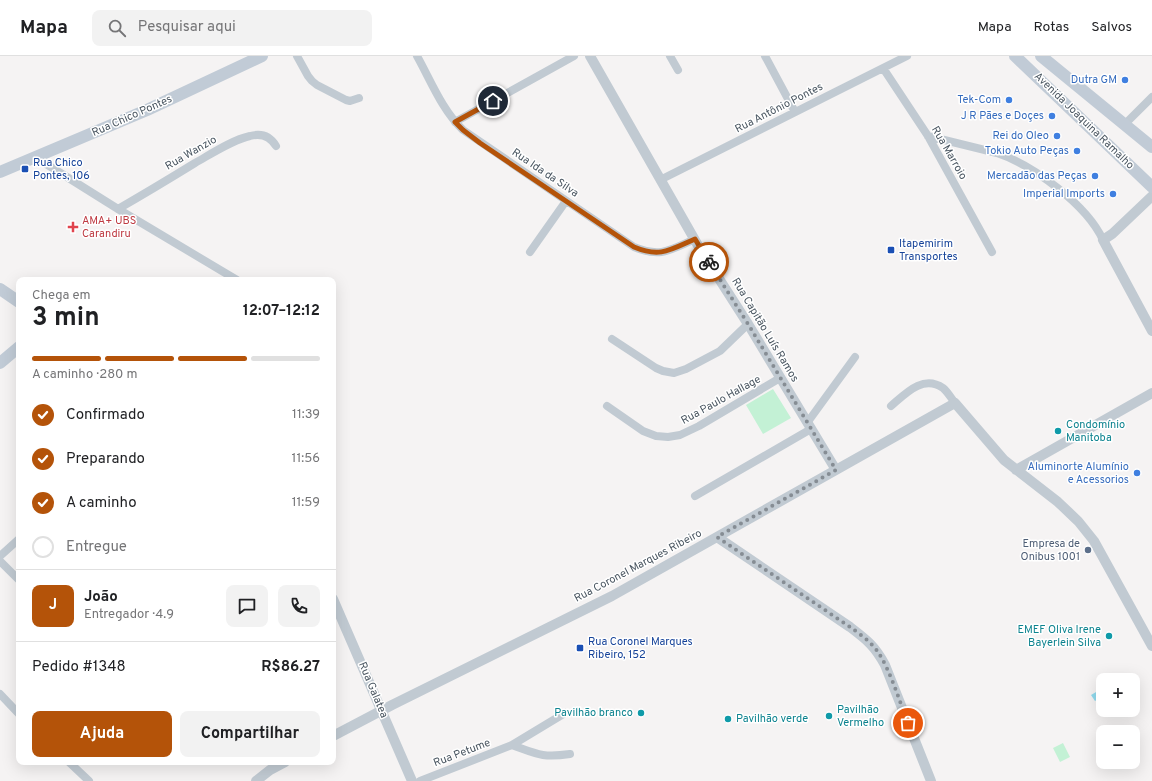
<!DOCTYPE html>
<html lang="pt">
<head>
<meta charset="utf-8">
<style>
	:root { --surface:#fff; --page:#f2f2f2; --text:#202124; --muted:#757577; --line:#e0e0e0; --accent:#b45309 }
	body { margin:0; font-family:Overpass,sans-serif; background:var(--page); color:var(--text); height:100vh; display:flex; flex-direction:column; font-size:15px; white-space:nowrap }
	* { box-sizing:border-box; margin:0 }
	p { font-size:13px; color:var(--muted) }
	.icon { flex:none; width:22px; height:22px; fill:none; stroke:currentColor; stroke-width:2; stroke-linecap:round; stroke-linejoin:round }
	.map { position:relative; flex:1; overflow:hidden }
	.details { position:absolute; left:16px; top:221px; width:320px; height:488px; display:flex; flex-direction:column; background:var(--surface); border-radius:8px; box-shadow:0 4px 16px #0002 }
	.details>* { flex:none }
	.controls { position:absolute; left:1096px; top:617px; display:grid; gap:8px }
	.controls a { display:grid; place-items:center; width:44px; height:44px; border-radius:8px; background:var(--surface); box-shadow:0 4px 16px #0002; font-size:20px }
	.pin { position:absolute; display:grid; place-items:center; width:34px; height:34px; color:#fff; margin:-17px; border:2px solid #fff; border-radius:50%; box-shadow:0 1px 4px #0007 }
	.courier { position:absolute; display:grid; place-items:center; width:40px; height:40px; margin:-20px; border:3px solid #b45309; border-radius:50%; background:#fff; color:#222; box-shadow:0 1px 5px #0007 }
	.summary em { font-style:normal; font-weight:700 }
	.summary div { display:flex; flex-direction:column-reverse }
	.summary { display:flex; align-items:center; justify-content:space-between; height:68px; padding:0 16px }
	h1 { font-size:26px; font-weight:700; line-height:30px }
	.bar { display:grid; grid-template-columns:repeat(4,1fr); gap:6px 4px; align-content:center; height:48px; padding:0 16px }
	.bar i { height:5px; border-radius:3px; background:var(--line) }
	.bar .current { background:var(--accent) }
	.bar p { grid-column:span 4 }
	.line { display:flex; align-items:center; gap:10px; padding:0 16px; border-top:1px solid var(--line) }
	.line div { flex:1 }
	.round { display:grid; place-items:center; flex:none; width:42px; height:42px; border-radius:8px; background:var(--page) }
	ol { padding:0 16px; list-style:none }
	li { display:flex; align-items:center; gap:12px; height:44px }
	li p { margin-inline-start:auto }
	li .icon { padding:4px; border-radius:50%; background:var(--accent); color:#fff; stroke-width:4 }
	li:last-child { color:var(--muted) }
	li i { width:22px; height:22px; border:2px solid var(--line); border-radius:50% }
	.primary-button { display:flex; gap:8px; margin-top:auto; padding:8px 16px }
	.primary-button a { flex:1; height:46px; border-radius:8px; background:var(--accent); color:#fff; font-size:16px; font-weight:700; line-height:46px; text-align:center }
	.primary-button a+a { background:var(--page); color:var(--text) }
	header { display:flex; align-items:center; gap:24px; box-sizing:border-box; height:56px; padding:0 20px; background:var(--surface); border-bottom:1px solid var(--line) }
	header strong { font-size:19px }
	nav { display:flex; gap:22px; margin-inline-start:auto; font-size:14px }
	.search { width:280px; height:36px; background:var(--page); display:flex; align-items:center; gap:10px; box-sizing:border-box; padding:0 14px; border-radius:8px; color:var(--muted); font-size:15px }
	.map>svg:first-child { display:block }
	.green { fill:#c3f1d5 }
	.water { fill:#90daee }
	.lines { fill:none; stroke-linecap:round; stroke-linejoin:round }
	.minor { stroke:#c1cad2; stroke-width:8 }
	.tertiary { stroke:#c1cad2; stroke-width:10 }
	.secondary { stroke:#c1cbd6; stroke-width:12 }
	.done { stroke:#868d94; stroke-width:4; stroke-dasharray:0 7.2 }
	.route { stroke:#b45309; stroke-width:5 }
	.shop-dot { fill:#3f7fe0; stroke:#fff; stroke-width:1.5 }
	.transit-dot { fill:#1a4fb4; stroke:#fff; stroke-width:1.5 }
	.health-dot { fill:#e0444e; stroke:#fff; stroke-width:1.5 }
	.culture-dot { fill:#0f9aa8; stroke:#fff; stroke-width:1.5 }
	.service-dot { fill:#5c6f8a; stroke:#fff; stroke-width:1.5 }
	.labels { text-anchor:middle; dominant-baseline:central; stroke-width:3; stroke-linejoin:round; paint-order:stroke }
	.shop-label { font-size:11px; fill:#366cbe; stroke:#fff; text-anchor:end }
	.street-label { font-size:11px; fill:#4a5661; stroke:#fff }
	.transit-label { font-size:11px; fill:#164399; stroke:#fff; text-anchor:start }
	.health-label { font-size:11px; fill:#be3a42; stroke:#fff; text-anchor:start }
	.culture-label { font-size:11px; fill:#0d838f; stroke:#fff; text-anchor:start }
	.service-label { font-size:11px; fill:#4e5e75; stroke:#fff; text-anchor:end }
</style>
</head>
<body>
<header>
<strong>Mapa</strong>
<div class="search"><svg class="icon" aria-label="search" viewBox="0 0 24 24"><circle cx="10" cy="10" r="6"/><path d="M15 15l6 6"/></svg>Pesquisar aqui</div>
<nav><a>Mapa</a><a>Rotas</a><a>Salvos</a></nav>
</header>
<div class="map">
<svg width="1152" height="725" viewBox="0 0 1152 725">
	<rect width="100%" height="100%" fill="#f5f3f3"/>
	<!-- green -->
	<path class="green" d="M773,333L791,362L763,378L746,349Z
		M1063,687L1070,701L1060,706L1053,692Z"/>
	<!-- water -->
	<path class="water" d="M1103,632V640L1095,645L1091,639Z"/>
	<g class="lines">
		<!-- minor -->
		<path class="minor" d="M297,0L308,20L312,25L317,29L346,44L350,45L359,42
			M417,0C431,25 442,54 463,74L634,191C661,202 670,194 695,183
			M670,0L678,14
			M765,0L795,56
			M883,12L928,80L992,196
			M455,66L574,0
			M1125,68L1152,41
			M928,80L997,97C1033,109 1087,149 1103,184
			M35,101L118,153L237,224
			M660,124L907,0
			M118,153C144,138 169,123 195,107C211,98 232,84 250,80C261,77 270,80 276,90
			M530,196L566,145
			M612,283L656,312L663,315L674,317L686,313L720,295L748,268
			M607,350L643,375L656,380L668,381L680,379L699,370L780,322
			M891,350C905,338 923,318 943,332C947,335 951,342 955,347
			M807,367L855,301
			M695,440L811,373
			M0,500L19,483
			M0,505L19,524
			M0,638L19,658
			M512,689L565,657
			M69,706L89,725
			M420,725L512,689C537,698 542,702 570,698"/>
		<!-- tertiary -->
		<path class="tertiary" d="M590,0L700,193L748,268L836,414
			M1152,140L1112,178L1103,184L1152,275
			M1016,414L1152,337
			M717,481L850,571C867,584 875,590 885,609L931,725
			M333,543L412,725
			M333,680L392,649L612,540L955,347L1004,404L1058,446L1078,465L1094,485L1152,590
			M256,725L270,714L285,706"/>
		<!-- secondary -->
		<path class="secondary" d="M1015,0L1152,131
			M1041,0L1152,91
			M0,116L147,54L262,0
			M0,233L19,246
			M0,307L19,291"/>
	</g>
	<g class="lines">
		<!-- done -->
		<path class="done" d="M709,206L748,268L836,414L717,481L850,571C860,578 871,586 878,596C891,616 899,644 908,667"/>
		<!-- route -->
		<path class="route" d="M493,45L455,66L463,74L480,87L634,191C660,202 670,194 695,183L709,206"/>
	</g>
	<!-- markers -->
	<g class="shop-dot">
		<circle cx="1125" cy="24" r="4"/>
		<circle cx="1009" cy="44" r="4"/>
		<circle cx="1052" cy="60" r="4"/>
		<circle cx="1057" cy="80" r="4"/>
		<circle cx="1077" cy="95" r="4"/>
		<circle cx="1095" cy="120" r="4"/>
		<circle cx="1113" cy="138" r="4"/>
		<circle cx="1137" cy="417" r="4"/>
	</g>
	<g class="transit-dot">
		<rect x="21" y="109" width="8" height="8" rx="2"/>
		<rect x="887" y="190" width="8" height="8" rx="2"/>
		<rect x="576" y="588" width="8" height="8" rx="2"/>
	</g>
	<path class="health-dot" d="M71 165h4v4h4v4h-4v4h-4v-4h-4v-4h4z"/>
	<g class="culture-dot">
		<circle cx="1058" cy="375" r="4"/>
		<circle cx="1109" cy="580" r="4"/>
		<circle cx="641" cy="657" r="4"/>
		<circle cx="829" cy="660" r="4"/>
		<circle cx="728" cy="663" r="4"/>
	</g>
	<circle class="service-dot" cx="1088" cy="494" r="4"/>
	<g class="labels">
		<!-- shop labels -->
		<g class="shop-label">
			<text x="1117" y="24">Dutra GM</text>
			<text x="1001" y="44">Tek-Com</text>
			<text x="1044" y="60">J R Pães e Doçes</text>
			<text x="1049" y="80">Rei do Oleo</text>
			<text x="1069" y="95">Tokio Auto Peças</text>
			<text x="1087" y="120">Mercadão das Peças</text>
			<text x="1105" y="138">Imperial Imports</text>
			<text x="1129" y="411">Aluminorte Alumínio<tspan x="1129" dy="13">e Acessorios</tspan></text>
		</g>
		<!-- street labels -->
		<g class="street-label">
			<text transform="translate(779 52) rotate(-27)">Rua Antônio Pontes</text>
			<text transform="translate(132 60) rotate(-24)">Rua Chico Pontes</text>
			<text transform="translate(1084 65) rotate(44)">Avenida Joaquina Ramalho</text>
			<text transform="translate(191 97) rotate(-30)">Rua Wanzio</text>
			<text transform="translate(949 97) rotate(60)">Rua Marroio</text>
			<text transform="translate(545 117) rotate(34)">Rua Ida da Silva</text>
			<text transform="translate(765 274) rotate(59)">Rua Capitão Luís Ramos</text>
			<text transform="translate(721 344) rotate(-29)">Rua Paulo Hallage</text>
			<text transform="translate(638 510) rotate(-28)">Rua Coronel Marques Ribeiro</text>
			<text transform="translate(373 634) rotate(67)">Rua Galatea</text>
			<text transform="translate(462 697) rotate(-21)">Rua Petume</text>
		</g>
		<!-- transit labels -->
		<g class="transit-label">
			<text x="33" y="107">Rua Chico<tspan x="33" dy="13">Pontes, 106</tspan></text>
			<text x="899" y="188">Itapemirim<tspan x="899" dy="13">Transportes</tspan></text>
			<text x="588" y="586">Rua Coronel Marques<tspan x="588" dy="13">Ribeiro, 152</tspan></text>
		</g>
		<!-- health labels -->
		<g class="health-label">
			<text x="82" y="165">AMA+ UBS<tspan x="82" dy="13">Carandiru</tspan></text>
		</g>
		<!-- culture labels -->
		<g class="culture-label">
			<text x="1066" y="369">Condomínio<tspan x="1066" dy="13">Manitoba</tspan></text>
			<text x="1101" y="574" text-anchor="end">EMEF Oliva Irene<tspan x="1101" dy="13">Bayerlein Silva</tspan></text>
			<text x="837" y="654">Pavilhão<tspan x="837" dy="13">Vermelho</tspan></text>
			<text x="633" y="657" text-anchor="end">Pavilhão branco</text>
			<text x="736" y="663">Pavilhão verde</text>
		</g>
		<!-- service labels -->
		<g class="service-label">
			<text x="1080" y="488">Empresa de<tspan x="1080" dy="13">Onibus 1001</tspan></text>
		</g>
	</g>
</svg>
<div class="controls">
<a>+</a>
<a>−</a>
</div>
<div class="pin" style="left:908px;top:667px;background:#ea580c"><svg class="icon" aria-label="bag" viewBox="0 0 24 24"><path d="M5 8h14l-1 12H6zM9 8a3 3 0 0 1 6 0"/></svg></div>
<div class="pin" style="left:493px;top:45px;background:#1f2937"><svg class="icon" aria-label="home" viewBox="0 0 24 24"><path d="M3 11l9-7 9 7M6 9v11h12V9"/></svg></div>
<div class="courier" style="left:709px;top:206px"><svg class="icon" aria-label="bike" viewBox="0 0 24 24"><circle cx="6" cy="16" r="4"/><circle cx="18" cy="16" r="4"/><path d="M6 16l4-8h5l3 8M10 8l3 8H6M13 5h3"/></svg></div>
<section class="details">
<div class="summary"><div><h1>3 min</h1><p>Chega em</p></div><em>12:07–12:12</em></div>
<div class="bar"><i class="current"></i><i class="current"></i><i class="current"></i><i></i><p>A caminho · 280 m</p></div>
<ol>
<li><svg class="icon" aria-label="check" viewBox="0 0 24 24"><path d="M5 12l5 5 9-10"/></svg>Confirmado<p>11:39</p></li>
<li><svg class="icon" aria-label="check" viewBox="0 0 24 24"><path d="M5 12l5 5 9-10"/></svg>Preparando<p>11:56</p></li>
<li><svg class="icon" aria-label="check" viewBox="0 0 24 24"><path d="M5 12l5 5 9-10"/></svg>A caminho<p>11:59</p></li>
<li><i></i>Entregue</li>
</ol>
<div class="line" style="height:72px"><b class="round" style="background:var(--accent);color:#fff">J</b><div><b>João</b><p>Entregador · 4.9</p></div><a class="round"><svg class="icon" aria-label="chat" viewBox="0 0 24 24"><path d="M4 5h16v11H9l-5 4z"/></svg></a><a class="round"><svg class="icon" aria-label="phone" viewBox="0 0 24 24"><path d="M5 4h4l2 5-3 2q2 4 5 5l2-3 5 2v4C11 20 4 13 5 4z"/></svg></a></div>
<div class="line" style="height:52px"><div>Pedido #1348</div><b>R$86.27</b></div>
<div class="primary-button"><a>Ajuda</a><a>Compartilhar</a></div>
</section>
</div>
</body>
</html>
